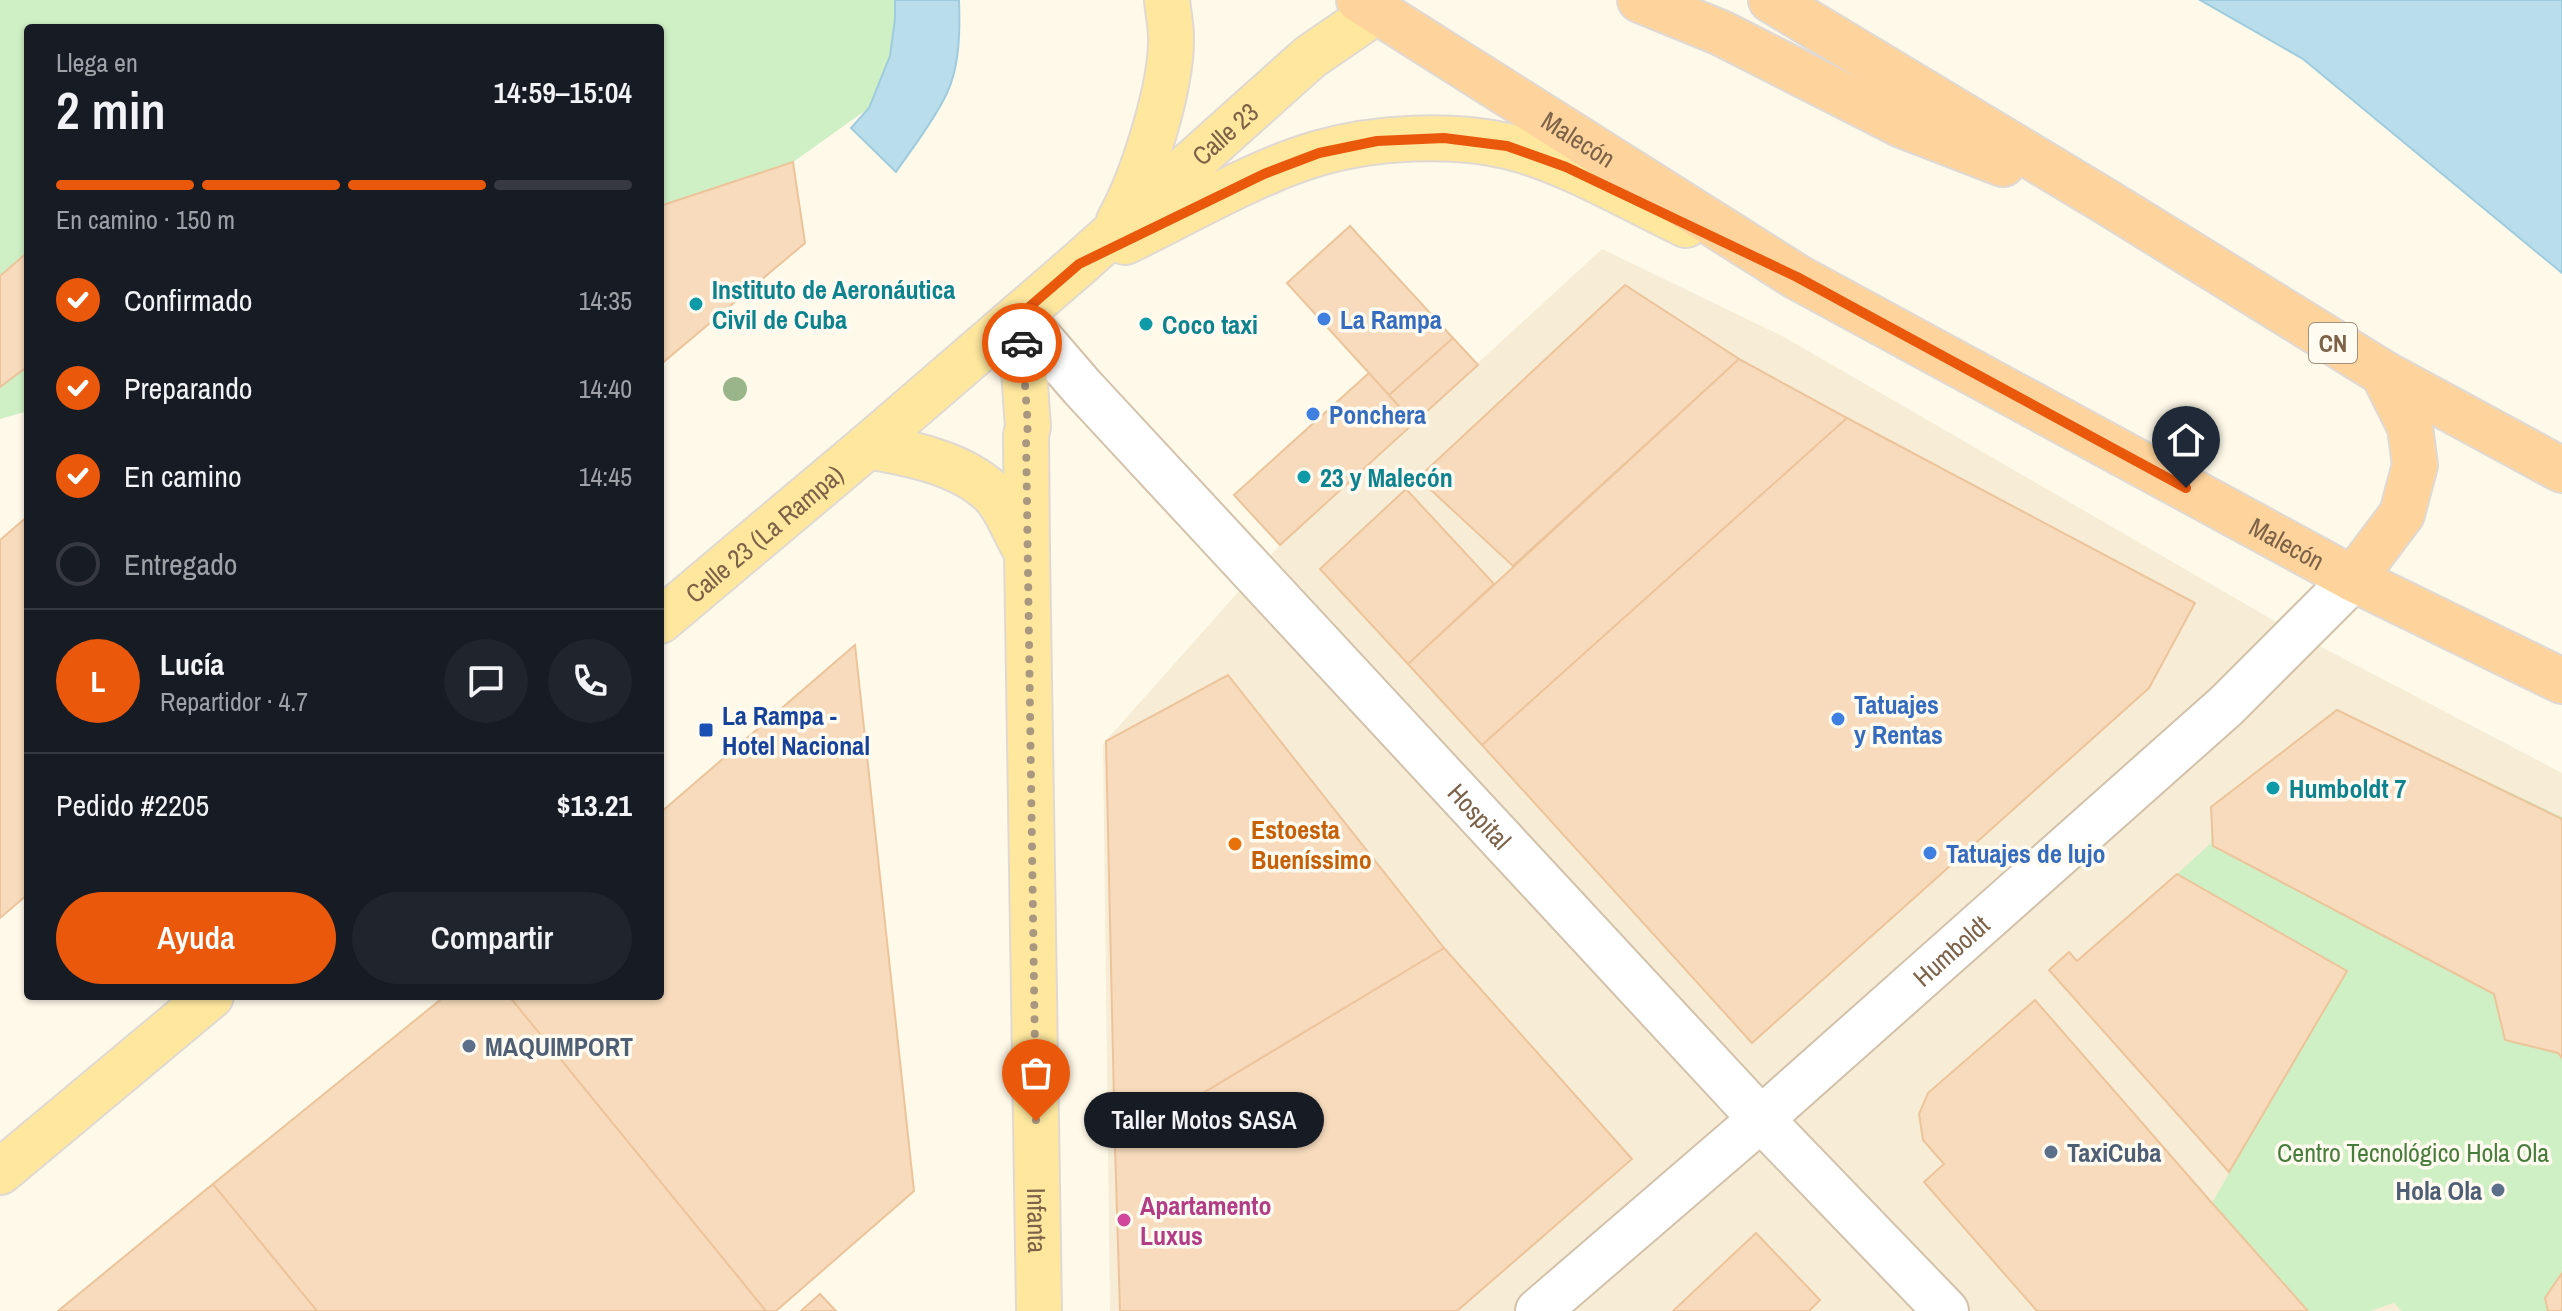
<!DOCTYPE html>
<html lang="es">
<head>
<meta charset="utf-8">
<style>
	:root { --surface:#171b24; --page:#20242c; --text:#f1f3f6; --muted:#9ea1a6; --line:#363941; --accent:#ea580c }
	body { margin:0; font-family:"Archivo Narrow",sans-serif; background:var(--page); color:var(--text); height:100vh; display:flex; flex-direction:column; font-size:30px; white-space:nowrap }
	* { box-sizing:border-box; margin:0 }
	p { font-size:26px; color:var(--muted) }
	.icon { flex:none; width:44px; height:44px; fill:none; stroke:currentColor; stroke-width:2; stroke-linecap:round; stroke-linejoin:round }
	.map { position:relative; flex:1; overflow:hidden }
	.drawer { position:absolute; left:24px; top:24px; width:640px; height:976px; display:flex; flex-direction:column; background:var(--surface); border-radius:8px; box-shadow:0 2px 6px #0004 }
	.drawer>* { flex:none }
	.pin { position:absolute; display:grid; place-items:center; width:68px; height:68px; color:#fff; margin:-82px -34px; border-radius:50% 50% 50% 0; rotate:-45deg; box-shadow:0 0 8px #0007 }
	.pin .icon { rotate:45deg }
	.courier { position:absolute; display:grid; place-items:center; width:80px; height:80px; margin:-40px; border:6px solid #ea580c; border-radius:50%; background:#fff; color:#222; box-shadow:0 2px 10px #0007 }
	.bubble { position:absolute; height:56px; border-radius:28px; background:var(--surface); box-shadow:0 2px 6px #0004; font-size:26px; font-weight:600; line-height:56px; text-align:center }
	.overview em { font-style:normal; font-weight:600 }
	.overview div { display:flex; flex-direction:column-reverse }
	.overview { display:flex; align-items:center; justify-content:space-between; height:136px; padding:0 32px }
	h1 { font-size:52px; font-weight:600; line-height:60px }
	.bar { display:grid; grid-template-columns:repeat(4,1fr); gap:12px 8px; align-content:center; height:96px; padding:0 32px }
	.bar i { height:10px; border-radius:6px; background:var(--line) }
	.bar .on { background:var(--accent) }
	.bar p { grid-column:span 4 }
	.line { display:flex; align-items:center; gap:20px; padding:0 32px; border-top:2px solid var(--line) }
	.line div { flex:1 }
	.round { display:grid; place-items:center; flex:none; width:84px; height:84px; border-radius:42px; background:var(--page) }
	ol { padding:0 32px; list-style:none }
	li { display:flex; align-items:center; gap:24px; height:88px }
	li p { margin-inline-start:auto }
	li .icon { padding:8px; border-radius:50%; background:var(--accent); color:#fff; stroke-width:4 }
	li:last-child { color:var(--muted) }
	li i { width:44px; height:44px; border:4px solid var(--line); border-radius:50% }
	.cta { display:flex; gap:16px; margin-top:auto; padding:16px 32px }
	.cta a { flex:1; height:92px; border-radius:48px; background:var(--accent); color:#fff; font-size:32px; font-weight:600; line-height:92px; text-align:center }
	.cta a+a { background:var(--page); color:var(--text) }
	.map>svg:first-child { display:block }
	.residential { fill:#f7ecd5 }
	.green { fill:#cfefc4 }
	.water { fill:#b9ddeb; stroke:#9eccde; stroke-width:2 }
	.building { fill:#f7dbbc; stroke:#ecc49b; stroke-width:2 }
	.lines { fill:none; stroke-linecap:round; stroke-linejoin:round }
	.minor-casing { stroke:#d3c2ab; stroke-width:48 }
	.tertiary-casing { stroke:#d3c2ab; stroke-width:48 }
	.primary-casing { stroke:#e0d9d3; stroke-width:48 }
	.trunk-casing { stroke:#e0d9d3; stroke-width:48 }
	.minor { stroke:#fff; stroke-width:44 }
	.tertiary { stroke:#fff; stroke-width:44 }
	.primary { stroke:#ffe89e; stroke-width:44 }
	.trunk { stroke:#ffd49c; stroke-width:44 }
	.tree { fill:#99b589 }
	.done { stroke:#aa9780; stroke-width:8; stroke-dasharray:0 14.4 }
	.route { stroke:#ea580c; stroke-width:10 }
	.culture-dot { fill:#0f9aa8; stroke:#fffbf0; stroke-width:3 }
	.shop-dot { fill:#3f7fe0; stroke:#fffbf0; stroke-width:3 }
	.transit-dot { fill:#1a4fb4; stroke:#fffbf0; stroke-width:3 }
	.food-dot { fill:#e8710a; stroke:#fffbf0; stroke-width:3 }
	.service-dot { fill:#5c6f8a; stroke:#fffbf0; stroke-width:3 }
	.hotel-dot { fill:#d1479c; stroke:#fffbf0; stroke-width:3 }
	.labels { text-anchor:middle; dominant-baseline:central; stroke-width:7; stroke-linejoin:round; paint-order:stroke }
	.shield { fill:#fffbf0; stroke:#a3907a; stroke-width:2 }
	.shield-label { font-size:24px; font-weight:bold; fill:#7c6248 }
	.street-label { font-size:26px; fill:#7c6248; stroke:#fffbf0 }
	.culture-label { font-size:26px; font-weight:bold; fill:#0d838f; stroke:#fffbf0; text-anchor:start }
	.shop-label { font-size:26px; font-weight:bold; fill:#366cbe; stroke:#fffbf0; text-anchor:start }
	.transit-label { font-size:26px; font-weight:bold; fill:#164399; stroke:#fffbf0; text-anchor:start }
	.food-label { font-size:26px; font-weight:bold; fill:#c56008; stroke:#fffbf0; text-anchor:start }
	.service-label { font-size:26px; font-weight:bold; fill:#4e5e75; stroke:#fffbf0; text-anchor:start }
	.park-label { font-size:26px; fill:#477d3c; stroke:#fffbf0 }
	.hotel-label { font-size:26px; font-weight:bold; fill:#b23c85; stroke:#fffbf0; text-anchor:start }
</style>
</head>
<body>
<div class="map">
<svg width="2562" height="1311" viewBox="0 0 2562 1311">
	<rect width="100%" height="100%" fill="#fef9e8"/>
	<!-- residential -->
	<path class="residential" d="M1602,249L1784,337L2304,638L2562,773V1311H1110L1103,744L1280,545Z"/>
	<!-- green -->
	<path class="green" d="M0,0H895V19L890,56L869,108L793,162L660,206V28H28V411L0,419Z
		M2337,710L2562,817V1311H2401L2394,1303L2370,1311H2308L2212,1203L2346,971L2177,874L2211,843V807Z"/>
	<!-- water -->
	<path class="water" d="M895,0H959C960,29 960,66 947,93C934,121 913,147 896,172L851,128L869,108L890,56L895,19Z
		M2200,0H2562V273L2303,59Z"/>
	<!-- building -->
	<path class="building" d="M793,162L805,243L660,365V206Z
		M1350,226L1453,338L1389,395L1287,283Z
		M28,252V366L0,387V276Z
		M1625,285L1739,359L1513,566L1418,478Z
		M1453,338L1478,365L1414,423L1389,395Z
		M1739,359L1847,418L1482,745L1408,664Z
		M1369,373L1414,423L1280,545L1234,495Z
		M1847,418L2195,603L2149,688L1752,1043L1482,745Z
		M1406,489L1494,584L1408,664L1320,569Z
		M28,516V894L0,918V540Z
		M855,645L914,1191L776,1311H766L509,996H660V813Z
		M1228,675L1444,948L1115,1146L1106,741Z
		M2337,710L2562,819V1058L2558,1053L2505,1040L2494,994L2213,846L2211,807Z
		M2177,874L2347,971L2229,1172L2049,970L2069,952L2077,961Z
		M1444,948L1632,1159L1457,1311H1120L1115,1146Z
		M445,996H509L766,1311H317L213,1184Z
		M2035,1000L2212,1203L2308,1311H2037L1924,1182L1944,1164L1923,1140L1919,1114L1928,1093Z
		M213,1184L317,1311H58Z
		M1756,1233L1820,1300L1809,1311H1673Z
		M2562,1273V1311H2548L2545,1298Z
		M820,1294L836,1311H801Z"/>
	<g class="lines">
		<!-- minor casing -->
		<g class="minor-casing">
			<g id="minor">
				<path id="s1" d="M1020,315L1082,387L1761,1119L1946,1311"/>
			</g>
		</g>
		<!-- tertiary casing -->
		<g class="tertiary-casing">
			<g id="tertiary">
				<path id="s2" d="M1538,1311L1761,1119L2226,706L2353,579"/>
			</g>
		</g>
		<!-- primary casing -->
		<g class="primary-casing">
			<g id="primary">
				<path d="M1119,221C1143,178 1172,86 1171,37C1171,25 1168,12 1167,0"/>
				<path d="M1125,242C1186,213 1254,172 1319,153C1375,137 1450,133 1507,146C1568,161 1629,198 1686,225"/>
				<path id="s3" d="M1020,315L1028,427L1026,435L1027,552L1039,1311"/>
				<path d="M868,446C909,453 961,463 992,493C1006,506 1014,531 1024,547"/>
				<path id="s4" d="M660,621L868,446L1079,264L1310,57L1377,11"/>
				<path d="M0,1172L211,996"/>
			</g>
		</g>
		<!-- trunk casing -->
		<g class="trunk-casing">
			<g id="trunk">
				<path id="s5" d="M1359,0L1797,277L2353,579L2562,681"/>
				<path d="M1640,0L1721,33L1902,125L2003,164"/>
				<path d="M1771,0L2110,204L2383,373L2562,470"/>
				<path d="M2353,579L2402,514L2415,465L2410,427L2383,373"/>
			</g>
		</g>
		<!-- minor -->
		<use href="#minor" class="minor"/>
		<!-- tertiary -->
		<use href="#tertiary" class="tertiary"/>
		<!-- primary -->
		<use href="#primary" class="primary"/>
		<!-- trunk -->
		<use href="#trunk" class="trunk"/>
	</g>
	<!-- trees -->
	<circle class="tree" cx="735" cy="389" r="12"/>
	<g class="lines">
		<!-- done -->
		<path class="done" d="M1022,343L1028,427L1026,435L1036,1121"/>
		<!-- route -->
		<path class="route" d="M1022,343L1020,315L1079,264L1264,174L1319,153L1377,141L1444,138L1507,146L1566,167L1797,277L2186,488"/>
	</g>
	<!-- markers -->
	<g class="culture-dot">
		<circle cx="696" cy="304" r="8"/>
		<circle cx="1146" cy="324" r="8"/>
		<circle cx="1304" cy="477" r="8"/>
		<circle cx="2273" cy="788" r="8"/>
	</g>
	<g class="shop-dot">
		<circle cx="1324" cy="319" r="8"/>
		<circle cx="1313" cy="414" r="8"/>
		<circle cx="1838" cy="719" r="8"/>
		<circle cx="1930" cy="853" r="8"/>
	</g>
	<rect class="transit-dot" x="698" y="722" width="16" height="16" rx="4"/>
	<circle class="food-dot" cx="1235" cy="844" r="8"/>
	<g class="service-dot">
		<circle cx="469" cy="1046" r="8"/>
		<circle cx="2051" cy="1152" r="8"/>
		<circle cx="2498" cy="1190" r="8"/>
	</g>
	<circle class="hotel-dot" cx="1124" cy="1220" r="8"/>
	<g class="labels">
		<!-- shield labels -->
		<rect class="shield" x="2309" y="323" width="48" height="40" rx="6"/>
		<g class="shield-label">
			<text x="2333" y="343">CN</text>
		</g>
		<!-- street labels -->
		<g class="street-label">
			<text stroke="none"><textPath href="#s4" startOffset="746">Calle 23</textPath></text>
			<text stroke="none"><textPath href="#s5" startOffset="260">Malecón</textPath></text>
			<text stroke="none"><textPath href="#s4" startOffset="136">Calle 23 (La Rampa)</textPath></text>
			<text stroke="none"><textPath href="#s5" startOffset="1076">Malecón</textPath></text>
			<text stroke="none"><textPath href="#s1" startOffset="680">Hospital</textPath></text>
			<text stroke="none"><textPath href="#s2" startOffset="548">Humboldt</textPath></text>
			<text stroke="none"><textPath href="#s3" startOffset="906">Infanta</textPath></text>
		</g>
		<!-- culture labels -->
		<g class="culture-label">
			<text x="712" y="289">Instituto de Aeronáutica<tspan x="712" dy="30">Civil de Cuba</tspan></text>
			<text x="1162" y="324">Coco taxi</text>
			<text x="1320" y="477">23 y Malecón</text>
			<text x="2289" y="788">Humboldt 7</text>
		</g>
		<!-- shop labels -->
		<g class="shop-label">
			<text x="1340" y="319">La Rampa</text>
			<text x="1329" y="414">Ponchera</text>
			<text x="1854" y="704">Tatuajes<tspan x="1854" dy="30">y Rentas</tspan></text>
			<text x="1946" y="853">Tatuajes de lujo</text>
		</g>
		<!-- transit labels -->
		<g class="transit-label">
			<text x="722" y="715">La Rampa -<tspan x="722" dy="30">Hotel Nacional</tspan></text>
		</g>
		<!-- food labels -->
		<g class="food-label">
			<text x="1251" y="829">Estoesta<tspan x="1251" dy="30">Bueníssimo</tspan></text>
		</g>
		<!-- service labels -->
		<g class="service-label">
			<text x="485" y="1046">MAQUIMPORT</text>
			<text x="2067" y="1152">TaxiCuba</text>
			<text x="2482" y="1190" text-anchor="end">Hola Ola</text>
		</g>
		<!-- park labels -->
		<g class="park-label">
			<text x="2413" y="1152">Centro Tecnológico Hola Ola</text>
		</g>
		<!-- hotel labels -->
		<g class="hotel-label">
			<text x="1140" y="1205">Apartamento<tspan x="1140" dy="30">Luxus</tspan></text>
		</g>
	</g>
</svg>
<div class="pin" style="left:1036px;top:1121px;background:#ea580c"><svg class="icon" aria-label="bag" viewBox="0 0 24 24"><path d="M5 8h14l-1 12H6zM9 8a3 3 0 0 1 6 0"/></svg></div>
<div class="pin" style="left:2186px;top:488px;background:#1f2937"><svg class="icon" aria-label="home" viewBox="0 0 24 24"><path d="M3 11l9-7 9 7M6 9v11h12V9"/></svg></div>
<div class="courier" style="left:1022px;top:343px"><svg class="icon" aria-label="car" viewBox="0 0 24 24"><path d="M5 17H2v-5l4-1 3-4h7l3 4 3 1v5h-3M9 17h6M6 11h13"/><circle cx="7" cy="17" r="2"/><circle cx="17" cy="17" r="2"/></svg></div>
<div class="bubble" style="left:1084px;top:1092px;width:240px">Taller Motos SASA</div>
<section class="drawer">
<div class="overview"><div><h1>2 min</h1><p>Llega en</p></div><em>14:59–15:04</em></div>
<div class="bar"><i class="on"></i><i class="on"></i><i class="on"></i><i></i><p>En camino · 150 m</p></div>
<ol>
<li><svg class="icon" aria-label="check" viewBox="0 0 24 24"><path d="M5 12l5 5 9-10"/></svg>Confirmado<p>14:35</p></li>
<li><svg class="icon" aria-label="check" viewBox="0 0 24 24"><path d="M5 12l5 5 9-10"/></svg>Preparando<p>14:40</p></li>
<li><svg class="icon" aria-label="check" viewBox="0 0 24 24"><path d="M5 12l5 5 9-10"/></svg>En camino<p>14:45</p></li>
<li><i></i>Entregado</li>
</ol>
<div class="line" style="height:144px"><b class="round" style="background:var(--accent);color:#fff">L</b><div><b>Lucía</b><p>Repartidor · 4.7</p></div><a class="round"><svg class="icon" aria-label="chat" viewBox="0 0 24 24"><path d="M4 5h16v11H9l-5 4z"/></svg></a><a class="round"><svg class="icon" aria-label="phone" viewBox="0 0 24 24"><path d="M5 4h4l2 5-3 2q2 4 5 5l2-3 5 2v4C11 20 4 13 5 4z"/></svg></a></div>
<div class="line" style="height:104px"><div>Pedido #2205</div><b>$13.21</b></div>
<div class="cta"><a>Ayuda</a><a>Compartir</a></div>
</section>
</div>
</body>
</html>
